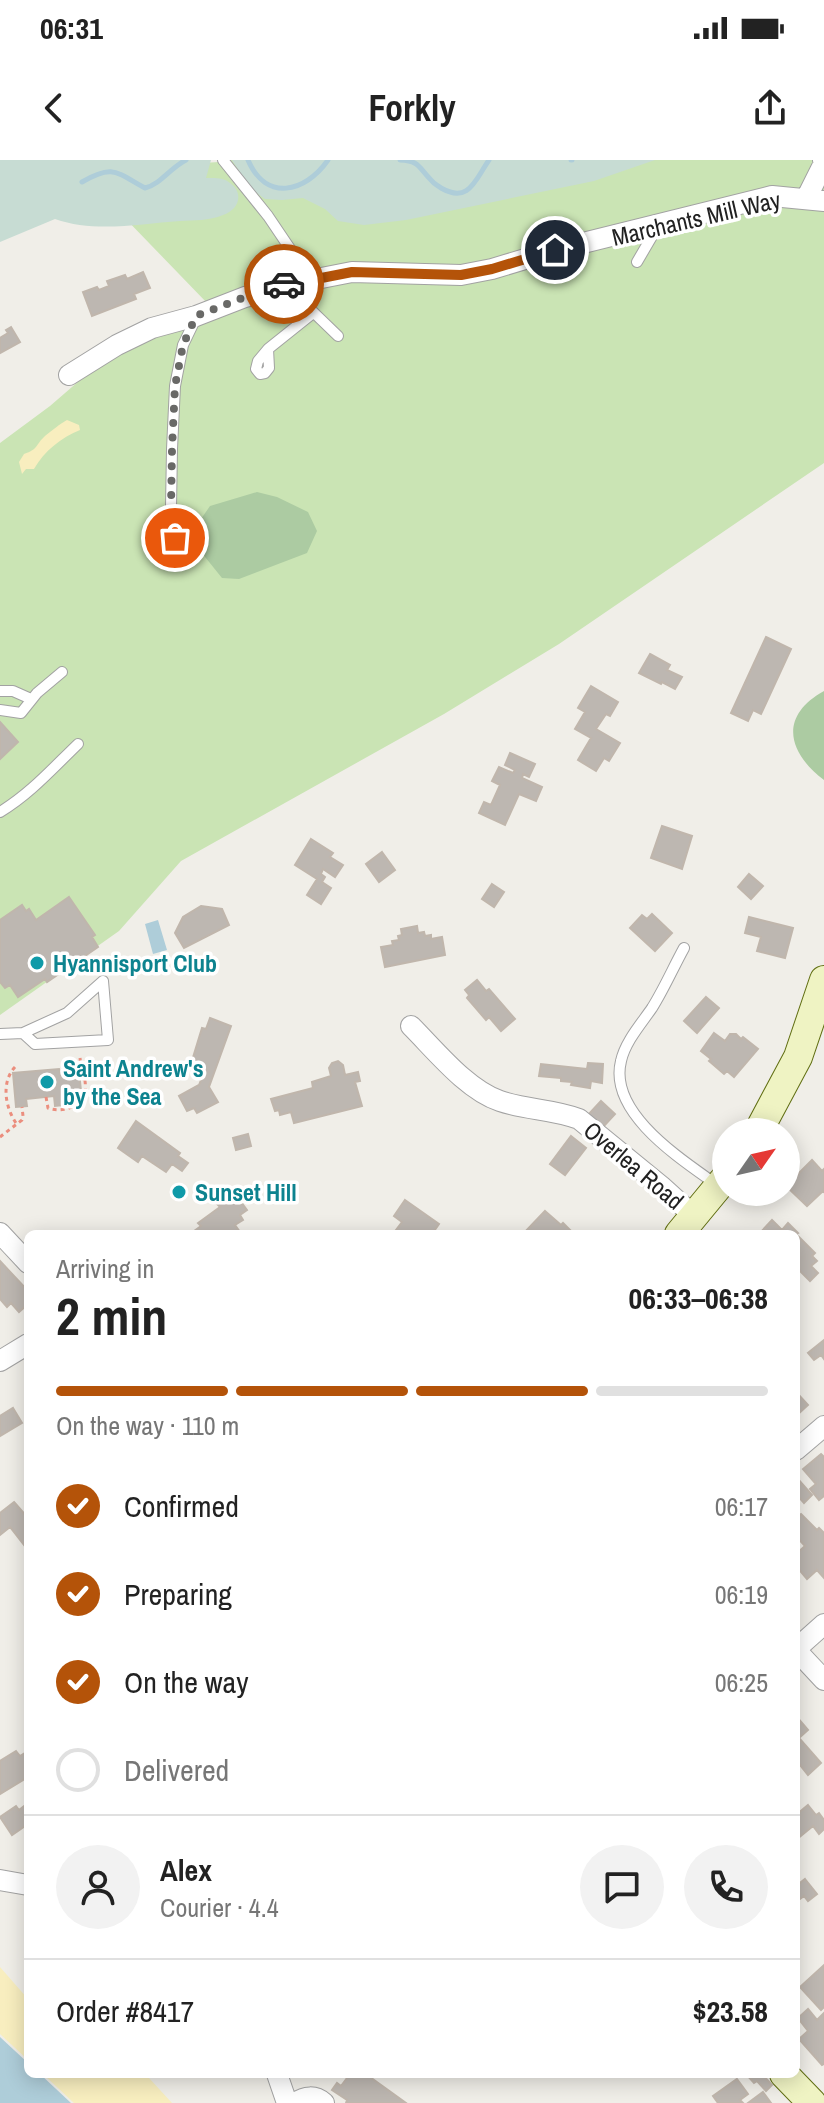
<!DOCTYPE html>
<html lang="en">
<head>
<meta charset="utf-8">
<style>
	:root { --surface:#fff; --page:#f2f2f2; --text:#222; --muted:#767676; --line:#e0e0e0; --accent:#b45309 }
	body { margin:0; font-family:"Archivo Narrow",sans-serif; background:var(--page); color:var(--text); height:100vh; display:flex; flex-direction:column; font-size:30px; white-space:nowrap }
	* { box-sizing:border-box; margin:0 }
	p { font-size:26px; color:var(--muted) }
	.icon { flex:none; width:44px; height:44px; fill:none; stroke:currentColor; stroke-width:2; stroke-linecap:round; stroke-linejoin:round }
	.map { position:relative; flex:1; overflow:hidden }
	.panel { position:absolute; left:24px; top:1070px; width:776px; height:848px; display:flex; flex-direction:column; background:var(--surface); border-radius:12px; box-shadow:0 4px 20px #0003 }
	.panel>* { flex:none }
	.needle { width:52px; rotate:56deg }
	.buttons { position:absolute; left:712px; top:958px; display:grid; gap:16px }
	.buttons a { display:grid; place-items:center; width:88px; height:88px; border-radius:50%; background:var(--surface); box-shadow:0 4px 20px #0003; font-size:40px }
	.pin { position:absolute; display:grid; place-items:center; width:68px; height:68px; color:#fff; margin:-34px; border:4px solid #fff; border-radius:50%; box-shadow:0 2px 8px #0007 }
	.courier { position:absolute; display:grid; place-items:center; width:80px; height:80px; margin:-40px; border:6px solid #b45309; border-radius:50%; background:#fff; color:#222; box-shadow:0 2px 10px #0007 }
	.head em { font-style:normal; font-weight:700 }
	.head div { display:flex; flex-direction:column-reverse }
	.head { display:flex; align-items:center; justify-content:space-between; height:136px; padding:0 32px }
	h1 { font-size:52px; font-weight:700; line-height:60px }
	.bar { display:grid; grid-template-columns:repeat(4,1fr); gap:12px 8px; align-content:center; height:96px; padding:0 32px }
	.bar i { height:10px; border-radius:6px; background:var(--line) }
	.bar .selected { background:var(--accent) }
	.bar p { grid-column:span 4 }
	.line { display:flex; align-items:center; gap:20px; padding:0 32px; border-top:2px solid var(--line) }
	.line div { flex:1 }
	.round { display:grid; place-items:center; flex:none; width:84px; height:84px; border-radius:42px; background:var(--page) }
	ol { padding:0 32px; list-style:none }
	li { display:flex; align-items:center; gap:24px; height:88px }
	li p { margin-inline-start:auto }
	li .icon { padding:8px; border-radius:50%; background:var(--accent); color:#fff; stroke-width:4 }
	li:last-child { color:var(--muted) }
	li i { width:44px; height:44px; border:4px solid var(--line); border-radius:50% }
	.status { display:flex; justify-content:space-between; align-items:center; height:56px; padding:0 40px; background:var(--surface); direction:ltr }
	.status svg { height:22px; fill:currentColor }
	header { display:flex; justify-content:space-between; align-items:center; height:104px; padding:0 32px; background:var(--surface); font-size:36px; font-weight:700 }
	.map>svg:first-child { display:block }
	.grass { fill:#cae4b4 }
	.forest { fill:#accba2 }
	.wetland { fill:#c7dcd3 }
	.sand { fill:#f8eebf }
	.water { fill:#aecdd9 }
	.lines { fill:none; stroke-linecap:round; stroke-linejoin:round }
	.stream { stroke:#aecdd9; stroke-width:5 }
	.building { fill:#bdb7b1; stroke:#c0b6ac; stroke-width:2 }
	.lane-casing { stroke:#a2a2a2; stroke-width:12 }
	.street-casing { stroke:#a2a2a2; stroke-width:22 }
	.secondary-casing { stroke:#606e11; stroke-width:30 }
	.path { stroke:#eb8e7e; stroke-width:3; stroke-dasharray:4 4; stroke-linecap:butt }
	.lane { stroke:#fff; stroke-width:10 }
	.street { stroke:#fff; stroke-width:20 }
	.secondary { stroke:#eff3c3; stroke-width:28 }
	.done { stroke:#696967; stroke-width:8; stroke-dasharray:0 14.4 }
	.route { stroke:#b45309; stroke-width:10 }
	.culture-dot { fill:#0f9aa8; stroke:#fff; stroke-width:3 }
	.labels { text-anchor:middle; dominant-baseline:central; stroke-width:7; stroke-linejoin:round; paint-order:stroke }
	.street-label { font-size:24px; fill:#212121; stroke:#fff }
	.culture-label { font-size:24px; font-weight:bold; fill:#0d838f; stroke:#fff; text-anchor:start }
</style>
</head>
<body>
<div class="status"><b>06:31</b><svg viewBox="0 0 49 12"><path d="M0 12V9h3v3zM5 12V6h3v6zM10 12V3h3v9zM15 12V0h3v12zM26 1h20v11H26zM47 4h2v5h-2z"/></svg></div>
<header><svg class="icon" aria-label="back" viewBox="0 0 24 24"><path d="M15 5l-7 7 7 7"/></svg>Forkly<svg class="icon" aria-label="share" viewBox="0 0 24 24"><path d="M12 15V3M7 8l5-5 5 5M5 13v7h14v-7"/></svg></header>
<div class="map">
<svg width="824" height="1943" viewBox="0 0 824 1943">
	<rect width="100%" height="100%" fill="#f0eee8"/>
	<!-- grass -->
	<path class="grass" d="M218,0H824V303L559,484L444,554L181,701L119,771L0,855V283L50,246L131,176L208,144L92,24L187,4L219,2Z"/>
	<!-- forest -->
	<path class="forest" d="M257,332L277,337L308,352L317,371L307,393L239,419L222,418L193,382L192,372L210,346Z
		M824,531V620C787,592 779,556 824,531Z"/>
	<!-- wetland -->
	<path class="wetland" d="M0,0H211L206,18C214,18 223,17 230,23C245,34 238,50 223,55C209,61 194,60 180,61C139,64 94,73 55,59L0,82Z
		M232,0H655L594,21L406,60L364,65L338,61L325,49L303,38L282,40L265,39L250,28Z"/>
	<!-- sand -->
	<path class="sand" d="M67,260L79,265L80,270C62,277 44,291 34,309H26L22,314L19,302L24,294C39,289 35,285 45,276C50,272 61,263 67,260Z
		M0,1807L28,1839V1900L0,1874Z
		M43,1914H142L149,1918L172,1943H74Z"/>
	<!-- water -->
	<path class="water" d="M158,760L167,790L153,794L145,764Z
		M0,1877L28,1903V1914H40L71,1943H0Z"/>
	<g class="lines">
		<!-- stream -->
		<path class="stream" d="M248,0C266,42 305,33 328,0
			M400,0C420,1 418,7 431,20C434,24 437,25 441,28C469,44 475,20 489,0
			M571,0H572
			M82,22C113,4 116,12 145,28C161,24 170,8 186,0"/>
	</g>
	<!-- building -->
	<path class="building" d="M143,112L150,128L134,134L136,139L92,156L83,132L97,127L99,130L109,126L107,121L125,115L127,119Z
		M11,167L20,182L0,193V178L8,173L6,170Z
		M766,477L791,489L761,554L753,550L748,561L731,553Z
		M650,494L670,505L667,510L682,517L675,529L662,522L661,524L639,513Z
		M591,526L618,542L610,556L606,554L596,569L620,583L609,601L604,598L596,611L578,600L591,578L575,569L585,552L578,548Z
		M0,562L18,582L0,599Z
		M510,593L535,604L529,617L523,614L522,618L542,627L536,641L519,634L505,665L479,653L484,642L491,645L500,625L492,621L499,607L513,613L515,610L505,605Z
		M662,666L692,676L682,709L651,698Z
		M311,679L333,693L330,697L343,705L335,717L323,709L321,714L325,717L322,722L331,728L321,744L307,735L317,719L295,705Z
		M382,692L395,710L379,722L366,704Z
		M749,714L763,726L751,739L738,727Z
		M492,724L504,732L494,747L482,739Z
		M69,737L95,775L92,777L98,787L47,822L45,819L18,837L10,825L5,828L0,822V760L22,745L26,751L29,749L36,760Z
		M201,746L222,749L229,765L184,788L175,773L183,757Z
		M652,754L672,773L655,791L630,768L642,755L647,759Z
		M749,757L793,768L785,798L757,791L761,777L745,773Z
		M417,766L418,773L424,772L425,776L431,775V779L442,777L445,795L385,807L381,787L393,785L392,781L399,780L398,776L402,775L401,769Z
		M477,820L486,831L489,829L515,859L501,871L489,857L486,860L467,838L469,835L465,830Z
		M706,837L719,848L697,873L684,861Z
		M210,858L231,866L209,927L218,942L197,953L194,948L187,951L179,936L199,925L201,920L193,917L196,907L191,904L202,868L206,869Z
		M714,873L725,881L730,874H736L741,879L743,877L758,889L734,917L727,911L724,914L709,901L711,899L701,891Z
		M338,901L343,905L345,915L358,912L360,921L355,922L362,946L294,963L291,952L280,955L279,950L275,951L271,939L313,928L312,922L331,916L329,908L332,903Z
		M588,903L603,904L602,923L591,921L590,928L571,925L572,922L561,921V918L539,916L541,904L587,909Z
		M59,909L60,913L79,911L81,931L72,932L73,944L55,946L54,936L26,939L27,946L16,947L13,913Z
		M601,941L615,954L602,968L588,955Z
		M136,961L180,993L178,996L188,1003L182,1011L172,1004L166,1012L142,996L138,1002L118,988Z
		M248,974L251,986L236,990L233,978Z
		M571,976L586,988L565,1015L550,1004Z
		M812,1000L822,1011L824,1009V1032L823,1031L807,1046L786,1026Z
		M231,1034L239,1044L241,1042L247,1050L240,1055L243,1060L235,1065L240,1072L237,1074H190L201,1066L198,1063L220,1047L217,1044Z
		M405,1040L439,1064L432,1074H402L396,1070L402,1062L394,1056Z
		M545,1051L561,1065L563,1063L574,1074H523Z
		M772,1060L782,1070L788,1063L798,1073L796,1074L815,1093L812,1096L817,1101L811,1106L818,1113L810,1121L796,1107V1074H759Z
		M0,1101L28,1131V1144L19,1152L11,1143L7,1147L0,1139Z
		M824,1180V1199L821,1195L814,1200L808,1193Z
		M796,1232L808,1245L796,1256Z
		M13,1248L22,1263L0,1276V1256Z
		M821,1294L824,1297V1336L819,1340L810,1329L816,1324L803,1309Z
		M797,1318L812,1335L804,1343L796,1334Z
		M14,1342L28,1358V1390L10,1367L0,1375V1353Z
		M801,1354L817,1370L819,1368L824,1373V1418L817,1410L807,1419L796,1406V1394L805,1386L796,1376V1358Z
		M796,1556L808,1570L799,1578L821,1603L808,1615L796,1600Z
		M16,1591L20,1596L28,1591V1617L0,1634V1601Z
		M28,1643V1664L12,1675L0,1657L16,1646L19,1650Z
		M808,1645L816,1655L819,1653L824,1660V1669L819,1674L813,1666L796,1680V1655Z
		M805,1719L817,1734L808,1741L804,1736L796,1742V1726Z
		M824,1805V1847L821,1850L800,1827Z
		M808,1849L817,1860L824,1853V1904L822,1905L799,1879L808,1871L798,1858Z
		M350,1914H373L370,1917L406,1943H346L347,1940L332,1930L337,1923L341,1926Z
		M746,1914H762L772,1925L766,1931L757,1921L754,1923Z
		M737,1919L748,1934L740,1940L743,1943H718L713,1936Z
		M763,1932L771,1943H748Z"/>
	<g class="lines">
		<!-- lane casing -->
		<g class="lane-casing">
			<path id="lane" d="M223,0L268,56L295,96L294,116
				M637,102L658,66
				M301,122L309,148L338,176
				M268,189L269,208L265,213L260,214L256,209L258,201Z
				M268,189L313,153
				M179,399L171,347L172,289L175,226L183,185L196,158
				M0,531H13L31,539
				M0,550L21,553L37,533L62,512
				M0,652C30,634 53,608 78,584
				M684,788C673,808 664,829 652,848C641,864 625,882 621,901C608,953 681,999 717,1025
				M0,874L23,873L67,853L103,821L108,880L35,884L23,873"/>
		</g>
		<!-- street casing -->
		<g class="street-casing">
			<path id="street" d="M806,39L824,3L823,0
				M69,215L117,185L152,168L196,156L245,137L278,129L294,116L301,122L352,112L461,115L492,109L555,90L772,36L824,41
				M411,866C436,891 467,930 500,941C526,950 553,949 579,959L661,1026L694,1056
				M0,1073L28,1103
				M0,1201L28,1184
				M796,1290L824,1266
				M796,1489L824,1464
				M796,1490L824,1520
				M0,1720L28,1725
				M277,1914L287,1943
				M295,1943C305,1936 315,1935 324,1943"/>
		</g>
		<!-- secondary casing -->
		<g class="secondary-casing">
			<path id="secondary" d="M758,972L798,897L824,820
				M679,1074L726,1017
				M784,1914L812,1943"/>
		</g>
		<!-- path -->
		<path class="path" d="M15,907C1,922 5,947 16,963
			M46,937L48,948C61,953 82,948 85,931C87,920 81,908 80,898
			M0,977L22,960L23,956L22,947"/>
		<!-- lane -->
		<use href="#lane" class="lane"/>
		<!-- street -->
		<use href="#street" class="street"/>
		<!-- secondary -->
		<use href="#secondary" class="secondary"/>
	</g>
	<g class="lines">
		<!-- done -->
		<path class="done" d="M175,378L171,347L172,289L175,226L183,185L196,156L245,137L278,129L284,124"/>
		<!-- route -->
		<path class="route" d="M284,124L294,116L301,122L352,112L461,115L492,109L555,90"/>
	</g>
	<!-- markers -->
	<g class="culture-dot">
		<circle cx="37" cy="803" r="8"/>
		<circle cx="47" cy="922" r="8"/>
		<circle cx="179" cy="1032" r="8"/>
	</g>
	<g class="labels">
		<!-- street labels -->
		<g class="street-label">
			<text transform="translate(696 58) rotate(-13)">Marchants Mill Way</text>
			<text transform="translate(634 1005) rotate(40)">Overlea Road</text>
		</g>
		<!-- culture labels -->
		<g class="culture-label">
			<text x="53" y="803">Hyannisport Club</text>
			<text x="63" y="908">Saint Andrew's<tspan x="63" dy="28">by the Sea</tspan></text>
			<text x="195" y="1032">Sunset Hill</text>
		</g>
	</g>
</svg>
<div class="buttons">
<a><svg class="needle" viewBox="-14 -14 28 28"><path d="M0-13l5 13h-10z" fill="#e53935"/><path d="M0 13l5-13h-10z" fill="#767676"/></svg></a>
</div>
<div class="pin" style="left:175px;top:378px;background:#ea580c"><svg class="icon" aria-label="bag" viewBox="0 0 24 24"><path d="M5 8h14l-1 12H6zM9 8a3 3 0 0 1 6 0"/></svg></div>
<div class="pin" style="left:555px;top:90px;background:#1f2937"><svg class="icon" aria-label="home" viewBox="0 0 24 24"><path d="M3 11l9-7 9 7M6 9v11h12V9"/></svg></div>
<div class="courier" style="left:284px;top:124px"><svg class="icon" aria-label="car" viewBox="0 0 24 24"><path d="M5 17H2v-5l4-1 3-4h7l3 4 3 1v5h-3M9 17h6M6 11h13"/><circle cx="7" cy="17" r="2"/><circle cx="17" cy="17" r="2"/></svg></div>
<section class="panel">
<div class="head"><div><h1>2 min</h1><p>Arriving in</p></div><em>06:33–06:38</em></div>
<div class="bar"><i class="selected"></i><i class="selected"></i><i class="selected"></i><i></i><p>On the way · 110 m</p></div>
<ol>
<li><svg class="icon" aria-label="check" viewBox="0 0 24 24"><path d="M5 12l5 5 9-10"/></svg>Confirmed<p>06:17</p></li>
<li><svg class="icon" aria-label="check" viewBox="0 0 24 24"><path d="M5 12l5 5 9-10"/></svg>Preparing<p>06:19</p></li>
<li><svg class="icon" aria-label="check" viewBox="0 0 24 24"><path d="M5 12l5 5 9-10"/></svg>On the way<p>06:25</p></li>
<li><i></i>Delivered</li>
</ol>
<div class="line" style="height:144px"><a class="round"><svg class="icon" aria-label="person" viewBox="0 0 24 24"><circle cx="12" cy="8" r="4"/><path d="M4 21q1-7 8-7t8 7"/></svg></a><div><b>Alex</b><p>Courier · 4.4</p></div><a class="round"><svg class="icon" aria-label="chat" viewBox="0 0 24 24"><path d="M4 5h16v11H9l-5 4z"/></svg></a><a class="round"><svg class="icon" aria-label="phone" viewBox="0 0 24 24"><path d="M5 4h4l2 5-3 2q2 4 5 5l2-3 5 2v4C11 20 4 13 5 4z"/></svg></a></div>
<div class="line" style="height:104px"><div>Order #8417</div><b>$23.58</b></div>
</section>
</div>
</body>
</html>
